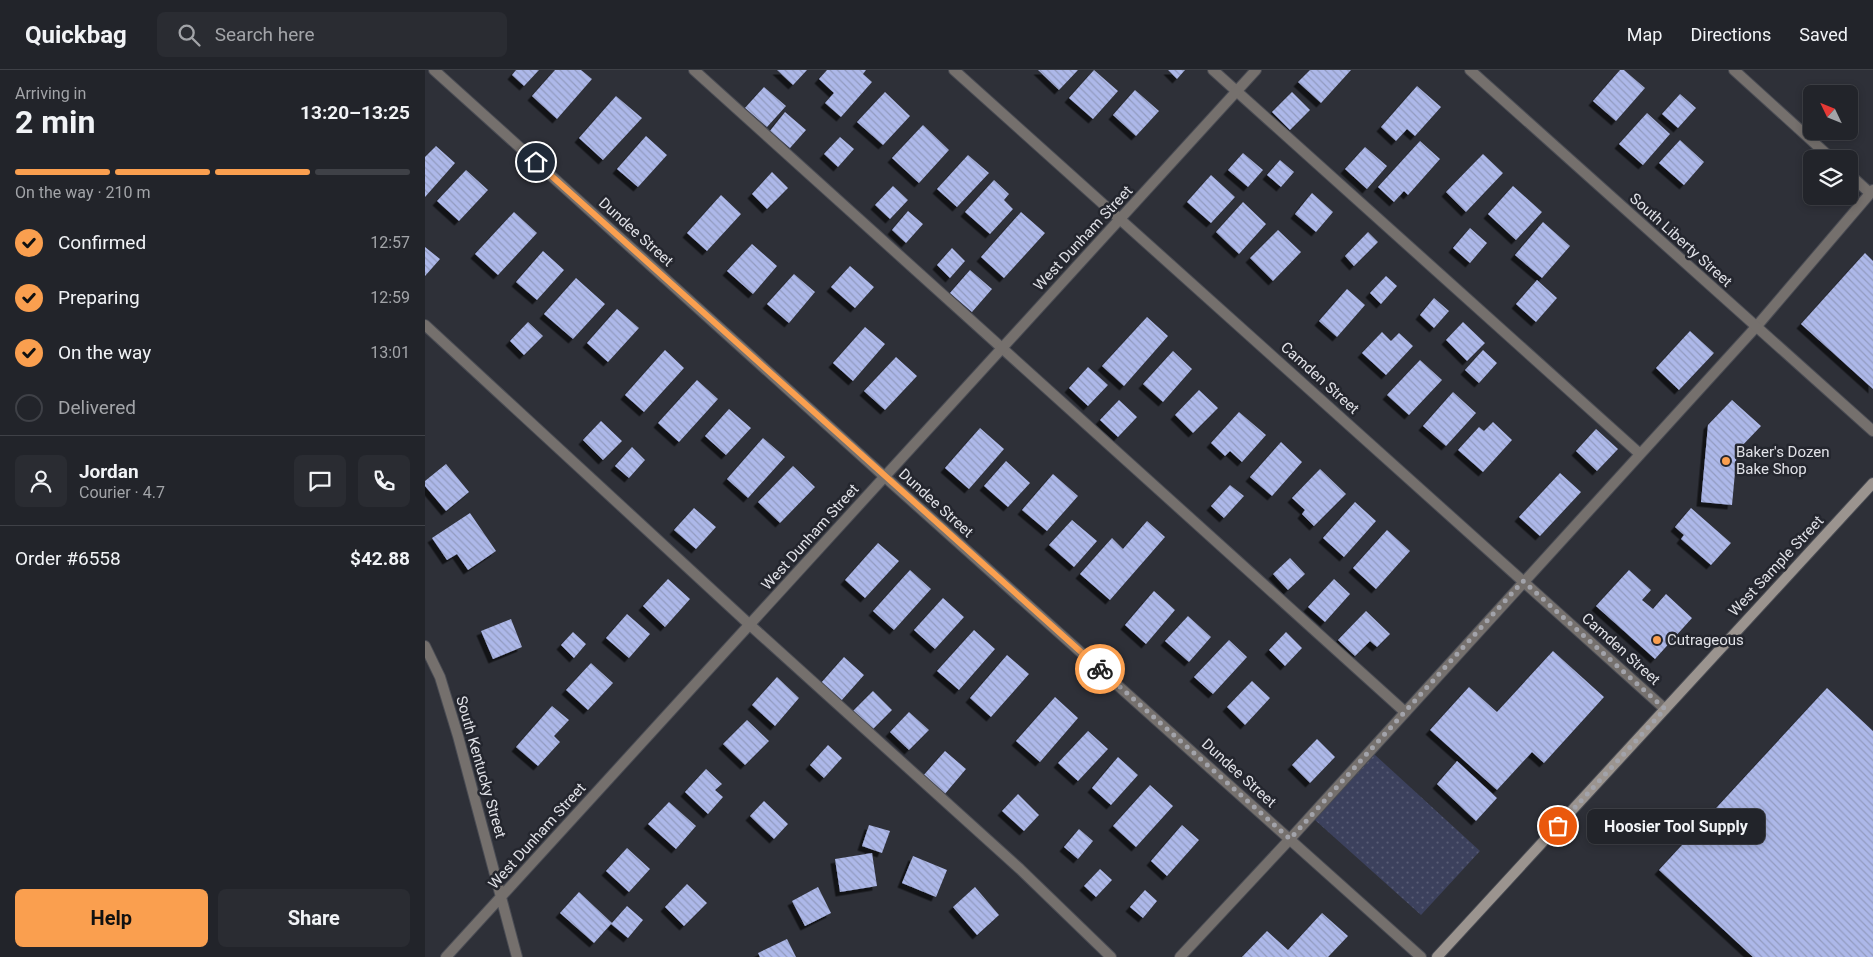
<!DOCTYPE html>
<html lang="en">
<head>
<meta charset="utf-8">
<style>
	:root { --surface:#22242a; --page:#2a2c32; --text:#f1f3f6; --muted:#a2a4a8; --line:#3f4147; --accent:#fa9f4f }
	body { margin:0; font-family:Roboto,sans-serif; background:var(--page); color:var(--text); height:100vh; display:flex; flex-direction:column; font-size:19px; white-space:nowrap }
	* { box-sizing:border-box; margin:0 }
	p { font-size:16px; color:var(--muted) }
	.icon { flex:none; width:28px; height:28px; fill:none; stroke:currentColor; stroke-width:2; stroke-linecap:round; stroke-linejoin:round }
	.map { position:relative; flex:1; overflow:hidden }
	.details { display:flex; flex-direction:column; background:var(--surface); width:425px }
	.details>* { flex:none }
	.needle { width:32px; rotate:313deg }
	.tools { position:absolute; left:1378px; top:15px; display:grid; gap:10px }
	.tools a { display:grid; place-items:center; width:55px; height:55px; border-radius:8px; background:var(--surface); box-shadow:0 2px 8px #0003,0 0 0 1px var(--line); font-size:25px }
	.pin { position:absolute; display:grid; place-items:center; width:42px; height:42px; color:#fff; margin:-21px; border:2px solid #fff; border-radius:50%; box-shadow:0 1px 5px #0007 }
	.courier { position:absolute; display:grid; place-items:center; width:50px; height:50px; margin:-25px; border:4px solid #fa9f4f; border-radius:50%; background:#fff; color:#222; box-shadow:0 1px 6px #0007 }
	.bubble { position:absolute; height:35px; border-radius:8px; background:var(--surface); box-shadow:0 2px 8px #0003,0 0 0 1px var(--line); font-size:16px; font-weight:700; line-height:35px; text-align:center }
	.head em { font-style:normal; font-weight:700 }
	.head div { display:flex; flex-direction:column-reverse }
	.head { display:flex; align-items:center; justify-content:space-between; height:85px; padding:0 15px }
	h1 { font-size:32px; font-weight:700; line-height:38px }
	.bar { display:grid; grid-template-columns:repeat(4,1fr); gap:8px 5px; align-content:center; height:60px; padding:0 15px }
	.bar i { height:6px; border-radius:4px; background:var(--line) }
	.bar .active { background:var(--accent) }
	.bar p { grid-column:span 4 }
	.line { display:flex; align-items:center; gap:12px; padding:0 15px; border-top:1px solid var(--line) }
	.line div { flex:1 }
	.round { display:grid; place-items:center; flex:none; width:52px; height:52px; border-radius:8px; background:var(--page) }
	ol { padding:0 15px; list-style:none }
	li { display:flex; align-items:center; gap:15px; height:55px }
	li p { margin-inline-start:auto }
	li .icon { padding:5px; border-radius:50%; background:var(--accent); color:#111; stroke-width:4 }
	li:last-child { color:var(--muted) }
	li i { width:28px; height:28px; border:2px solid var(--line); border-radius:50% }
	.cta { display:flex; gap:10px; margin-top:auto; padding:10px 15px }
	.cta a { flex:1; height:58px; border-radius:8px; background:var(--accent); color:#111; font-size:20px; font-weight:700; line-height:58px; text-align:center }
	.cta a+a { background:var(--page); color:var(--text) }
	header { display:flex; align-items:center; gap:30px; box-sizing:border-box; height:70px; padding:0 25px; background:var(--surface); border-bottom:1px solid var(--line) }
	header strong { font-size:24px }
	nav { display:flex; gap:28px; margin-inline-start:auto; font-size:18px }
	.search { width:350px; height:45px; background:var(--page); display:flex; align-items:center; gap:12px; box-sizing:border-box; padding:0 18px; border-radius:8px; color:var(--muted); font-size:19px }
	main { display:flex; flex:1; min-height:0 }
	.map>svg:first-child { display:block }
	.grass { fill:url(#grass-dots) }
	.building { fill:url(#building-back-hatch); filter:url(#shadow) }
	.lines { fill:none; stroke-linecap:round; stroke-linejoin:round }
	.service-casing { stroke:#4a4c54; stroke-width:12 }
	.minor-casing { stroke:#4a4c54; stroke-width:12 }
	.tertiary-casing { stroke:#4a4c54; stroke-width:12 }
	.secondary-casing { stroke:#4a4c54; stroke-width:12 }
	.service { stroke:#75706d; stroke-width:10 }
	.minor { stroke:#75706d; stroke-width:10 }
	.tertiary { stroke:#75706d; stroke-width:10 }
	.secondary { stroke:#9b948f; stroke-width:10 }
	.done { stroke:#a2a3aa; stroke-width:5; stroke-dasharray:0 9 }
	.route { stroke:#fa9f4f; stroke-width:6 }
	.poi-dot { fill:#fa9f4f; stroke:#24262e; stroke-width:2 }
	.labels { text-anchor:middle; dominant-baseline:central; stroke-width:5; stroke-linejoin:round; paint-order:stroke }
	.street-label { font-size:15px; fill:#e0e1e7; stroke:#24262e }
	.poi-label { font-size:15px; fill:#e0e1e7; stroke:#24262e; text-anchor:start }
</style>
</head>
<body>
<header>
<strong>Quickbag</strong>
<div class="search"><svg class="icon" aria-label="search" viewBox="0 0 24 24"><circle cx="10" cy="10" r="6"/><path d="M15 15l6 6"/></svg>Search here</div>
<nav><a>Map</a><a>Directions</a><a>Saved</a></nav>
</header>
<main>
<section class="details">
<div class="head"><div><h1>2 min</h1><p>Arriving in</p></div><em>13:20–13:25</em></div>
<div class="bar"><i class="active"></i><i class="active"></i><i class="active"></i><i></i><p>On the way · 210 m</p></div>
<ol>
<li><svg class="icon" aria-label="check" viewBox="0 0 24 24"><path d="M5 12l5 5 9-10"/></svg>Confirmed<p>12:57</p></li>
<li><svg class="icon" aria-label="check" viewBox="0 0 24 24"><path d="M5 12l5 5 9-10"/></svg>Preparing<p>12:59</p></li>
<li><svg class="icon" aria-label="check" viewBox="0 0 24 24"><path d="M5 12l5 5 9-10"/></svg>On the way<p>13:01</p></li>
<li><i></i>Delivered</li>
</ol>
<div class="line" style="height:90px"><a class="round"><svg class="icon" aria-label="person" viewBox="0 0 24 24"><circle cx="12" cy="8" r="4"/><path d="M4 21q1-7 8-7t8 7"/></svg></a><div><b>Jordan</b><p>Courier · 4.7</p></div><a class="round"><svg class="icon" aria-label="chat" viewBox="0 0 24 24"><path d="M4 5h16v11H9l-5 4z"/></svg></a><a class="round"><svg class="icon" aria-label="phone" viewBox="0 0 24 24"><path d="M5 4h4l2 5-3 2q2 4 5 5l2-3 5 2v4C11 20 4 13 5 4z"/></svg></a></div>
<div class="line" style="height:65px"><div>Order #6558</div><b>$42.88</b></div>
<div class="cta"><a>Help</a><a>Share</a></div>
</section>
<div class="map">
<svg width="1448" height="887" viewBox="0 0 1448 887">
	<defs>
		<pattern id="grass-dots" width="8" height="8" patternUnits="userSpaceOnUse" patternTransform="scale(1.25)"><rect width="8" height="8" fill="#3c415d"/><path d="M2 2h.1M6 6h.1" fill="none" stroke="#585c74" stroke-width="1.8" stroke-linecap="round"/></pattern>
		<pattern id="building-back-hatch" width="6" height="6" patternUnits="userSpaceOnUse" patternTransform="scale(1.25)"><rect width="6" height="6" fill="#adb8e9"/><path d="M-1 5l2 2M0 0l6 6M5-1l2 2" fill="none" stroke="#929bc0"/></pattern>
		<filter id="shadow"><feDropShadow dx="-4.5" dy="4.5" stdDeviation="0" flood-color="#0009"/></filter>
	</defs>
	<rect width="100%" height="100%" fill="#2e3038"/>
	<!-- grass -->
	<path class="grass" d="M949,684L1055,781L996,845L890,750Z"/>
	<!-- building -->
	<path class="building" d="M91,0H114L99,16L87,5Z
		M130,0H156L167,9L132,49L107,26Z
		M352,0H382L368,15Z
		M402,0H441L438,4L447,12L416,47L400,33L409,23L394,9Z
		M613,0H653L634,20Z
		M669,0L693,21L668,49L644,28Z
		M743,0H760L752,9Z
		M885,0H926L896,33L873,12Z
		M1195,0H1199L1220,18L1191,51L1168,31Z
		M992,16L1016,37L990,66L982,59L971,71L956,57Z
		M339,17L361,36L342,57L320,38Z
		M710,20L734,41L711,66L688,45Z
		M460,22L485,46L458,75L432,52Z
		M867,22L885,40L865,60L847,42Z
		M1255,24L1271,38L1253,58L1237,44Z
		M191,26L217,48L178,90L154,68Z
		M360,42L381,60L365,78L345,61Z
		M1222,43L1245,64L1218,95L1194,74Z
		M498,55L524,80L494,113L467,88Z
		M221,66L242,85L213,117L192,99Z
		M415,67L429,79L413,97L399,84Z
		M1255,70L1279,92L1259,115L1234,93Z
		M995,71L1015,89L983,125L979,121L969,132L953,117Z
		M11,76L30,93L0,127V87Z
		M940,77L962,96L942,119L920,99Z
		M818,83L838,100L823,117L803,100Z
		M1058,84L1078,103L1041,142L1021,122Z
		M543,85L564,103L532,137L512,119Z
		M855,90L869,102L856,117L842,105Z
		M41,100L63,120L34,151L12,131Z
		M347,102L363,118L342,139L327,124Z
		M786,105L810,127L786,153L762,132Z
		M569,110L584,124L579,130L588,139L565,164L540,142Z
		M468,116L483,130L465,149L450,135Z
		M1088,116L1117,142L1091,170L1063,144Z
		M887,123L908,142L891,162L870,144Z
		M296,125L316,144L282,181L262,163Z
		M818,132L841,154L814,184L791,162Z
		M483,141L498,154L481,173L467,160Z
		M89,142L112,163L73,205L50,184Z
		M596,142L620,163L579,208L556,187Z
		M1118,152L1145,176L1117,208L1090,185Z
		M1045,158L1062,173L1045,193L1028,178Z
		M853,160L876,182L848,211L825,188Z
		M943,162L953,172L929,196L920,186Z
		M327,174L352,196L328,224L302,201Z
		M0,177L15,189L0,206Z
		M527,178L540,191L525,208L512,195Z
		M118,181L139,200L112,230L91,212Z
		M1440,183L1448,191V319L1376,254Z
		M425,196L449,217L430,238L406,217Z
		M545,200L567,219L547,242L525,223Z
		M369,204L390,222L364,253L342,234Z
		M961,206L972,216L956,234L945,223Z
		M151,208L180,234L148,269L119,244Z
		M1112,210L1132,228L1111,252L1091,234Z
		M922,219L940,235L912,267L894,251Z
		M1009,228L1024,241L1009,258L995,245Z
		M192,239L214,258L183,292L162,273Z
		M722,247L743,266L699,316L677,296Z
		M103,252L118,266L99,285L85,271Z
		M1038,252L1060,273L1042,291L1021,270Z
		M440,257L460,274L428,311L408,293Z
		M1265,261L1289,283L1254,320L1231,298Z
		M957,262L966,271L974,263L988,276L961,305L937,283Z
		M240,280L259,298L219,342L200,325Z
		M1058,280L1072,293L1054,313L1040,300Z
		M748,281L767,299L738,332L718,314Z
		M471,287L492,306L460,340L439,321Z
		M995,290L1017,310L984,345L962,325Z
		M663,297L683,315L663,336L644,318Z
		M272,310L293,329L254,372L233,353Z
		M774,320L793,338L768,363L750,345Z
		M1028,322L1051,343L1021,376L998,356Z
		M694,330L712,347L693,367L675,350Z
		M1307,330L1336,356L1312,381L1307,435L1276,432L1283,355Z
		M304,339L326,358L301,385L280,366Z
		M814,342L841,365L817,392L805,381L800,386L786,373Z
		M176,351L197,371L178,390L158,370Z
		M1068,352L1087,370L1058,402L1033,380L1054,357L1059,361Z
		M555,358L579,379L544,419L520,398Z
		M1171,359L1193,379L1172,401L1151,381Z
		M338,368L360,387L323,428L302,409Z
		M856,372L877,392L847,426L825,407Z
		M207,377L220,390L204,408L190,396Z
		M581,391L605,413L583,437L559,416Z
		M21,394L44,422L21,441L0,416V411Z
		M368,396L390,417L355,453L333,432Z
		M895,399L921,424L889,456L877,444L880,440L867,428Z
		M1135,403L1156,422L1115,466L1094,447Z
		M628,404L653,426L622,461L597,440Z
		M805,415L819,426L799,448L786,436Z
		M930,432L951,451L919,487L898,468Z
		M269,438L291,457L271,479L249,460Z
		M1266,438L1306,473L1286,495L1256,469L1259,465L1250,457Z
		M45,443L71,481L43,500L32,484L22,490L7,468Z
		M647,450L672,471L649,497L624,475Z
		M722,451L740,467L685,530L655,504L687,468L698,479Z
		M962,460L985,481L951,519L928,498Z
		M453,473L474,491L440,528L420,510Z
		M865,488L880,504L863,520L848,504Z
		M485,500L506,519L469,560L448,541Z
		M1204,500L1226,520L1217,530L1228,539L1241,524L1267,548L1230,589L1171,536Z
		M243,509L265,529L240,557L218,536Z
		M909,509L925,524L900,552L883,537Z
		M729,521L750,540L721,574L700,555Z
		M518,528L539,547L510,579L489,560Z
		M941,541L965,564L952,577L945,571L930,586L913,570Z
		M202,544L225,564L204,588L181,568Z
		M763,546L786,567L764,592L740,571Z
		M86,549L97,577L68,589L56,561Z
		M549,560L570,579L534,620L512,601Z
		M148,562L161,574L149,588L136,575Z
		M861,562L877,578L860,596L844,580Z
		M804,570L822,587L788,624L769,607Z
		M1128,581L1179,627L1119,693L1107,682L1072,720L1005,660L1044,617L1072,642Z
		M582,585L604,604L566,647L545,628Z
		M419,587L439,605L416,631L396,613Z
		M166,593L188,613L163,640L141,620Z
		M352,607L374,628L350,656L327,635Z
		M827,611L845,628L820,655L802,637Z
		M1402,618L1448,661V887H1328L1234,800Z
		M448,621L467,640L447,660L428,641Z
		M630,627L653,648L615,692L591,671Z
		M127,636L144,650L129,666L135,672L113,696L91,677Z
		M484,642L504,660L484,680L465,662Z
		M322,650L344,671L320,695L298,674Z
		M663,661L683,679L653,711L633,693Z
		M892,669L910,687L885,713L867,695Z
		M403,675L417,688L399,708L385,695Z
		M520,681L541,699L519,725L498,706Z
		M693,687L713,705L686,735L667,718Z
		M1032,691L1072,728L1051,751L1012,714Z
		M281,699L297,714L290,720L298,727L283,744L260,722Z
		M725,715L748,736L711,777L688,756Z
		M593,724L614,745L599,761L577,741Z
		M339,731L363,754L349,769L325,746Z
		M244,732L271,756L251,779L223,754Z
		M444,755L465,761L457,783L437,776Z
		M757,755L774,770L742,806L726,791Z
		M654,759L668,771L653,789L639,777Z
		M202,778L225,799L204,822L181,801Z
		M447,783L452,816L415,822L410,789Z
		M488,786L522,800L511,827L477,813Z
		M675,799L687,810L671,827L659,816Z
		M262,814L282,833L259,856L240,837Z
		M393,817L406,843L380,856L367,831Z
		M550,817L574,845L552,865L528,837Z
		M720,820L732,831L718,848L705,837Z
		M154,822L187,853L202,836L218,850L203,868L186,854L169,873L135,843Z
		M897,843L923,866L903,887H817L842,861L863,880Z
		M362,869L371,887H335L333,883Z"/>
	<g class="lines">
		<!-- service casing -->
		<g class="service-casing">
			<path id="service" d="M269,0L980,642
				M788,0L1215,384
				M1309,0L1407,89
				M1424,104L1445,123
				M0,255L325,555L595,799L686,887
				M755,887L865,769L1331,257L1448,120"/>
		</g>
		<!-- minor casing -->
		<g class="minor-casing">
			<path id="minor" d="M529,0L1240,639
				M1045,0L1448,361
				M0,576L15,607L33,666L92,887
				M21,887L831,0"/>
		</g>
		<!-- tertiary casing -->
		<g class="tertiary-casing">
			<path id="tertiary" d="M9,0L460,407L996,887"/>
		</g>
		<!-- secondary casing -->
		<g class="secondary-casing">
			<path id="secondary" d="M1012,887L1448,413"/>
		</g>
		<!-- service -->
		<use href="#service" class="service"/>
		<!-- minor -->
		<use href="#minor" class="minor"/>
		<!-- tertiary -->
		<use href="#tertiary" class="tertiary"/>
		<!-- secondary -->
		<use href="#secondary" class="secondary"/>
	</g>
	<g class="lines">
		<!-- done -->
		<path class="done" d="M675,599L865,769L1098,511L1240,639L1133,756"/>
		<!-- route -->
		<path class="route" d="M111,92L675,599"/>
	</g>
	<!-- markers -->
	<g class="poi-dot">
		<circle cx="1301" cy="391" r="5"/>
		<circle cx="1232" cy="570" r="5"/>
	</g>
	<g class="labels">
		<!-- street labels -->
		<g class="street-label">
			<text transform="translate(211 162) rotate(42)">Dundee Street</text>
			<text transform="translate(658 168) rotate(-47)">West Dunham Street</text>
			<text transform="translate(1256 170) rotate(42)">South Liberty Street</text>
			<text transform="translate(895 308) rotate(42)">Camden Street</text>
			<text transform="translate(511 433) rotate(42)">Dundee Street</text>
			<text transform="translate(385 467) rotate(-48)">West Dunham Street</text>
			<text transform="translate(1351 496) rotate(-47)">West Sample Street</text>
			<text transform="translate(1196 579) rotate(42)">Camden Street</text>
			<text transform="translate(56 697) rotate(74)">South Kentucky Street</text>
			<text transform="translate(814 703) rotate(42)">Dundee Street</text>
			<text transform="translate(112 766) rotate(-48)">West Dunham Street</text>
		</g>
		<!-- poi labels -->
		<g class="poi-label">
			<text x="1311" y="382">Baker's Dozen<tspan x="1311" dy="17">Bake Shop</tspan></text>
			<text x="1242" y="570">Cutrageous</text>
		</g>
	</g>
</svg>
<div class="tools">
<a><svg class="needle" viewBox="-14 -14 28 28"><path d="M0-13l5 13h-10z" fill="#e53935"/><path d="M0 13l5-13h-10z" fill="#a2a4a8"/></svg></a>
<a><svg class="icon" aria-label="layers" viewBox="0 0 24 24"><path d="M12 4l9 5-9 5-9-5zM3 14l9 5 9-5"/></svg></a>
</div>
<div class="pin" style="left:1133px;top:756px;background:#ea580c"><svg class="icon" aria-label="bag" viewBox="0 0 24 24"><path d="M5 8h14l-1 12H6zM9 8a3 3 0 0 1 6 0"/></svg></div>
<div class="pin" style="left:111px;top:92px;background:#1f2937"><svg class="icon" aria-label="home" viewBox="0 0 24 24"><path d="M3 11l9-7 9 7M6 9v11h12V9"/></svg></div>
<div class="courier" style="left:675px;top:599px"><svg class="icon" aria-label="bike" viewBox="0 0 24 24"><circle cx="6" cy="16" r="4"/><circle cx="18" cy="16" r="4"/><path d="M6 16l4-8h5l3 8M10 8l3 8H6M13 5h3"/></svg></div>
<div class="bubble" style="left:1162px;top:739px;width:178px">Hoosier Tool Supply</div>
</div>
</main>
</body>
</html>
